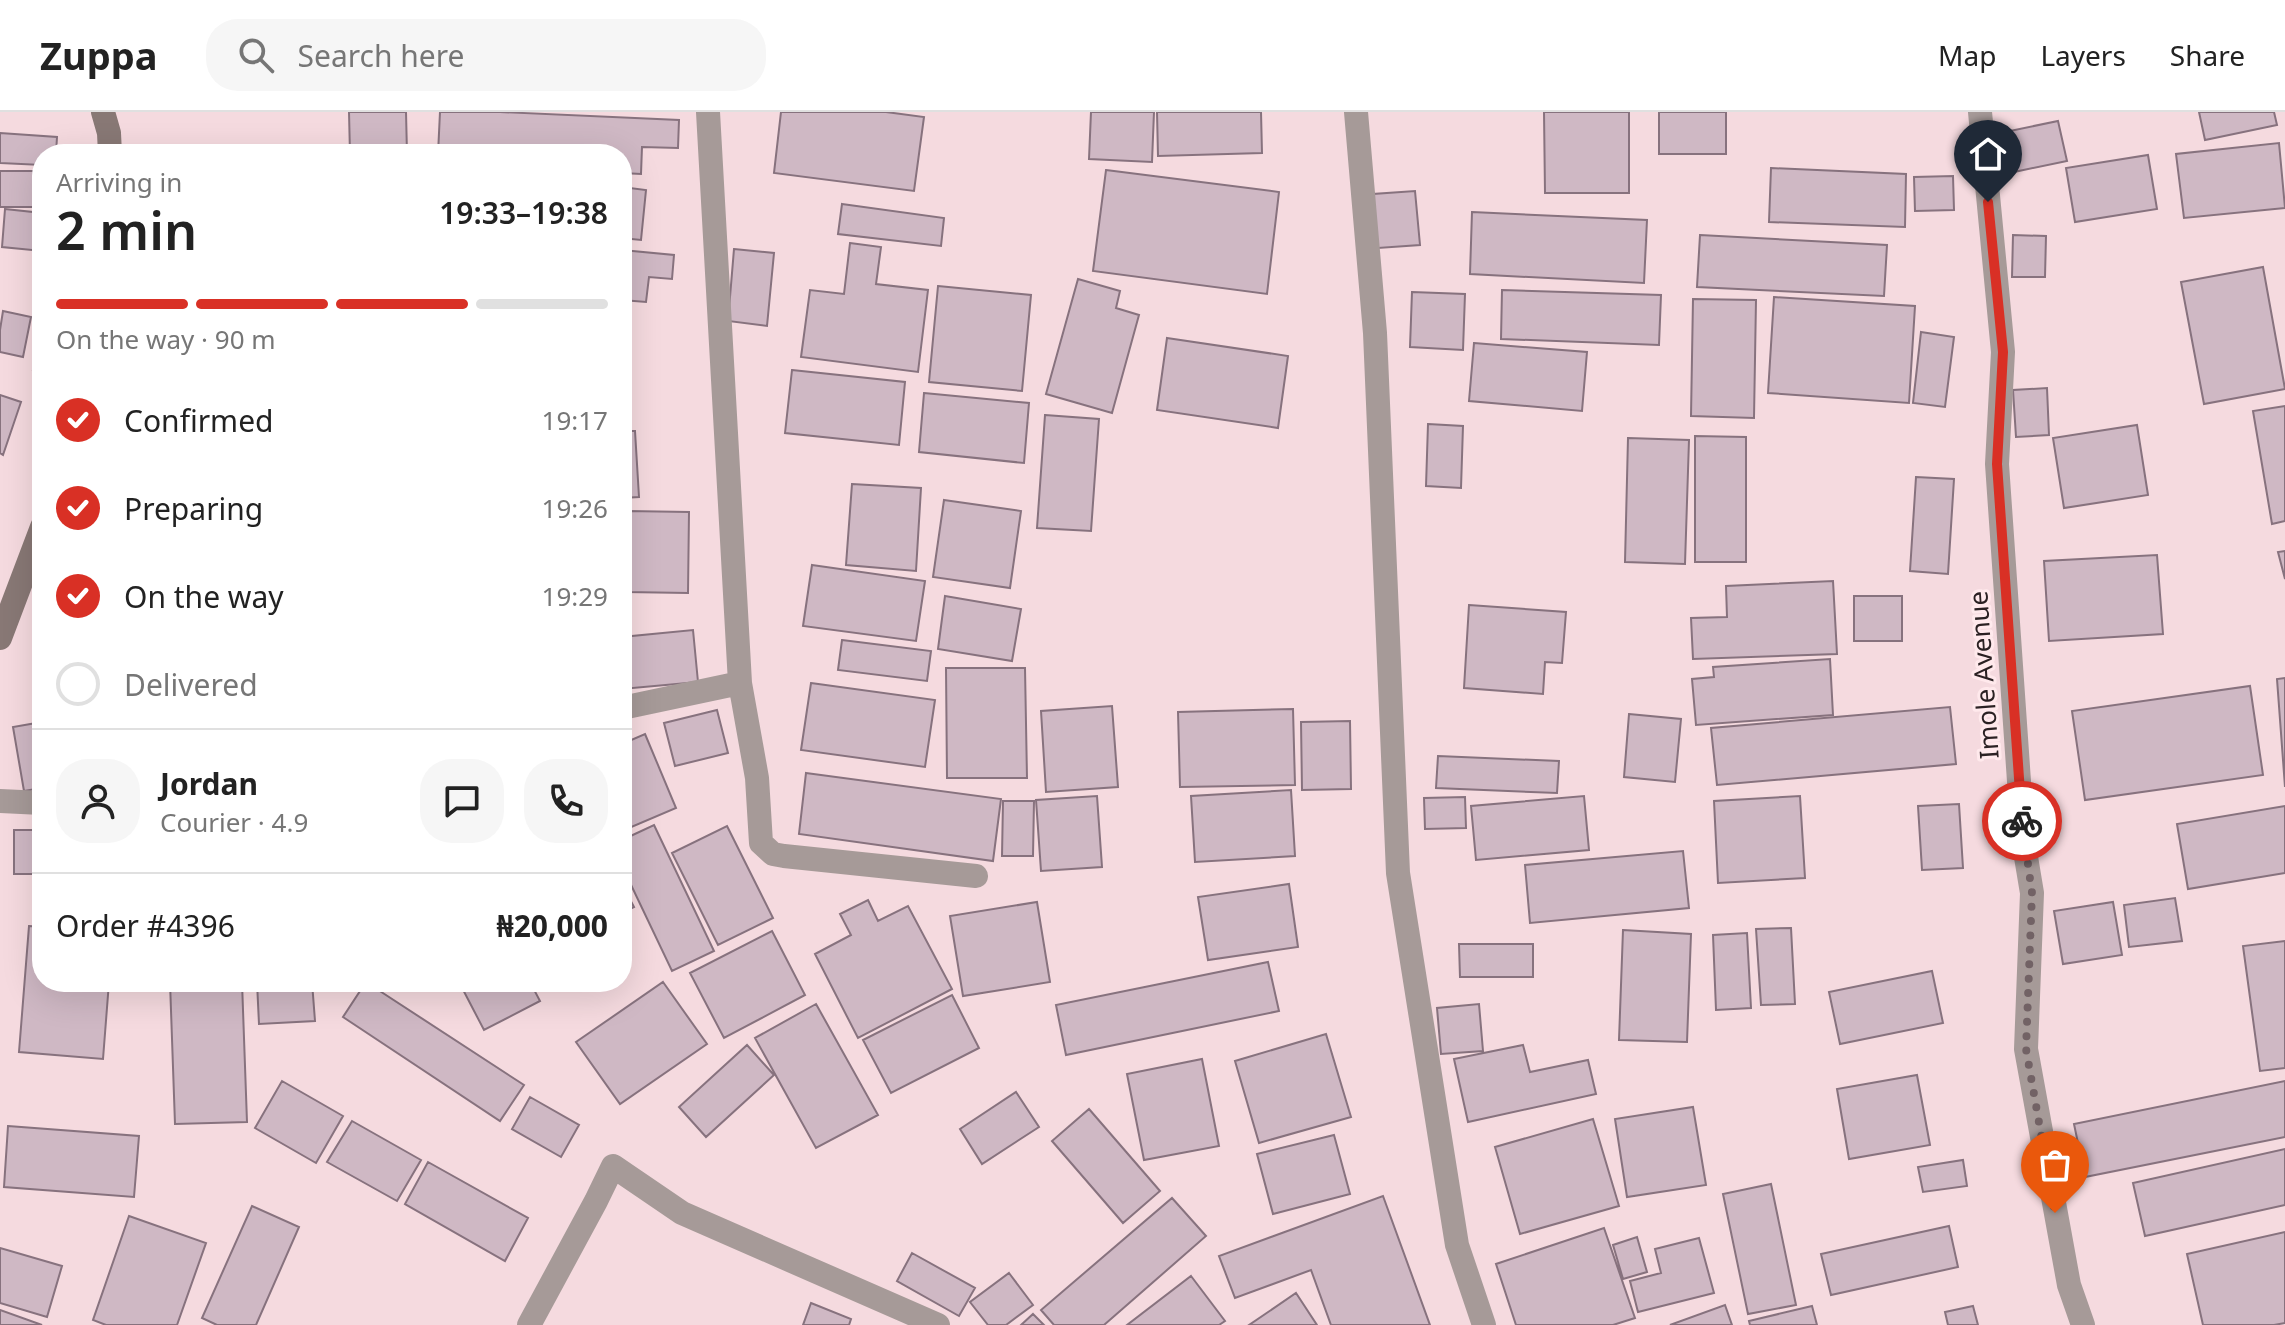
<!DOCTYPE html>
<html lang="en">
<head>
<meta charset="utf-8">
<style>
	:root { --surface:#fff; --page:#f6f6f6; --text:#222; --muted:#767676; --line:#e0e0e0; --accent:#d93025 }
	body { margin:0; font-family:"Noto Sans",sans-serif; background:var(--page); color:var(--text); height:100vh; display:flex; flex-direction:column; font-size:30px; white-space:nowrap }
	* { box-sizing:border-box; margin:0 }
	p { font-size:26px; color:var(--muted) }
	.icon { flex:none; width:44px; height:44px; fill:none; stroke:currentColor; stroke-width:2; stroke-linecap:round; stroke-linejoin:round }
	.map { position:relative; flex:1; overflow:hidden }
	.side { position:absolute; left:32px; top:32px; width:600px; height:848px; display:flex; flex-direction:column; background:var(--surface); border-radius:32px; box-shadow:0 8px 32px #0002 }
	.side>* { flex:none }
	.pin { position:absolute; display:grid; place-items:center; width:68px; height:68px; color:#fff; margin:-82px -34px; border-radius:50% 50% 50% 0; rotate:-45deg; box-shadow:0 0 8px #0007 }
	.pin .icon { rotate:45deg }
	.courier { position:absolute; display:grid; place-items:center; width:80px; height:80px; margin:-40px; border:6px solid #d93025; border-radius:50%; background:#fff; color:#222; box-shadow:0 2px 10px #0007 }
	.head em { font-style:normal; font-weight:600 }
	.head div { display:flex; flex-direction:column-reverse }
	.head { display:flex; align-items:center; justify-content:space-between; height:136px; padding:0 24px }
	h1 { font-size:52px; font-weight:600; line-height:60px }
	.bar { display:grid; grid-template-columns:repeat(4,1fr); gap:12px 8px; align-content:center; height:96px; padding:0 24px }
	.bar i { height:10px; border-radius:6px; background:var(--line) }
	.bar .active { background:var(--accent) }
	.bar p { grid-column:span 4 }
	.line { display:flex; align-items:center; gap:20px; padding:0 24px; border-top:2px solid var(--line) }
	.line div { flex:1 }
	.round { display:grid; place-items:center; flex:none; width:84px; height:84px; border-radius:32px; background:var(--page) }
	ol { padding:0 24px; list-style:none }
	li { display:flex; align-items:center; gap:24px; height:88px }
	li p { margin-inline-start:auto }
	li .icon { padding:8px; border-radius:50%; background:var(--accent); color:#fff; stroke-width:4 }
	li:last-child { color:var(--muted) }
	li i { width:44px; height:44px; border:4px solid var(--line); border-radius:50% }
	header { display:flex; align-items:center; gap:48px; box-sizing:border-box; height:112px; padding:0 40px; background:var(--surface); border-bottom:2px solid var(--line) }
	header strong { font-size:38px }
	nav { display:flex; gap:44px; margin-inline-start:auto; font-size:28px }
	.search { width:560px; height:72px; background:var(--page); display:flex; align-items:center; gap:20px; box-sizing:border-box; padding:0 28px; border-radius:32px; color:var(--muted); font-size:30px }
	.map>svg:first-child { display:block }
	.building { fill:#cfb8c4; stroke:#87727e; stroke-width:2 }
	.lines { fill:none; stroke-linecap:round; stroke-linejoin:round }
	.street { stroke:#a69a98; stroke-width:24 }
	.secondary { stroke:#887875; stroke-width:24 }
	.done { stroke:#726265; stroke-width:8; stroke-dasharray:0 14.4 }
	.route { stroke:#d93025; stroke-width:10 }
	.labels { text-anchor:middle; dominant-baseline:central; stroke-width:6; stroke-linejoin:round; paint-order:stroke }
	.street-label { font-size:26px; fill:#2b2123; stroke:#ffe9ec }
</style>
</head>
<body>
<header>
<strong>Zuppa</strong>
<div class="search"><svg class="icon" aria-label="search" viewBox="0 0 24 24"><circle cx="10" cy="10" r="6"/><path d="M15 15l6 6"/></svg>Search here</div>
<nav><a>Map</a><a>Layers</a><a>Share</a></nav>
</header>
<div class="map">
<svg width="2285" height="1213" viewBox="0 0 2285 1213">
	<rect width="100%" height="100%" fill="#f5dadf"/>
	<!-- building -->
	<path class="building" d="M349,0H406L407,42H350Z
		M440,0H500L679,8L678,36L642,35L641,62L622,61V42H438Z
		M781,0H886L924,5L914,79L774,61Z
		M1091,0H1154L1152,50L1089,47Z
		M1157,0H1261L1262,41L1158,44Z
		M1544,0H1629V81H1545Z
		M1659,0H1726V42H1659Z
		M2199,0H2274L2277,13L2205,28Z
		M2058,9L2067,49L2014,60L2005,20Z
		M0,21L57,25L56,42H42V53L0,51Z
		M2279,31L2285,96L2184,106L2176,42Z
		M2148,43L2157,97L2075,110L2066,56Z
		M1771,56L1906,62L1905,115L1769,110Z
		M1106,58L1279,80L1267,182L1093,159Z
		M0,59H42V95H0Z
		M1953,64L1954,98L1915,99L1914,65Z
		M622,75L646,78L641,128L622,126Z
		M1415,79L1420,133L1378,136L1373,82Z
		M842,92L944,106L941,134L838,122Z
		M5,97L42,101V139L2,135Z
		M1472,100L1647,108L1644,171L1470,162Z
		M1700,123L1887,133L1884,184L1697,175Z
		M2013,123L2046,124L2045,165H2012Z
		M850,131L881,135L876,172L928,178L918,260L801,245L810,178L844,182Z
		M734,137L774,141L767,214L728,209Z
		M622,138L674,143L672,167L649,165L646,190L622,188Z
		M2263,155L2285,277L2204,292L2181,170Z
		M1078,167L1120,179L1116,196L1139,203L1112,301L1046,282Z
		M938,174L1031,183L1022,279L929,270Z
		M1502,178L1661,183L1659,233L1501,227Z
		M1412,180L1465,182L1463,238L1410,235Z
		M1774,185L1915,194L1909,291L1768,281Z
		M1693,187L1756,188L1754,306L1691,304Z
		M3,199L31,205L23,245L0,240V218Z
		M42,201V259L33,258Z
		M1921,220L1954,225L1945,295L1913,291Z
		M1167,226L1288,244L1278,316L1157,298Z
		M1474,231L1587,240L1582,299L1469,289Z
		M792,258L905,270L899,333L785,321Z
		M2047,276L2049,323L2016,325L2013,278Z
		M924,281L1029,291L1024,351L919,340Z
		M0,283L21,290L3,343L0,341Z
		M2285,294V409L2272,412L2253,299Z
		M1045,303L1099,307L1091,419L1037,416Z
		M1428,312L1463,314L1461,376L1426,374Z
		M2137,313L2148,383L2064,396L2053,326Z
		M622,319H635L639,385L622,386Z
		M1695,324L1746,325V450H1695Z
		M1628,326L1689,328L1685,452L1625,450Z
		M1916,365L1954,367L1948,462L1910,459Z
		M852,372L921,376L916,459L846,453Z
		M944,388L1021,399L1010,476L933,465Z
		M627,399L689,400L688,481L626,480Z
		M2285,439V467L2278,440Z
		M2157,443L2163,522L2049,529L2044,449Z
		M812,453L925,469L916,529L803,514Z
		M1833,469L1837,542L1693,547L1691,506L1727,505L1726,474Z
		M945,484L1021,497L1012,549L938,537Z
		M1854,484H1902V529H1854Z
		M1469,493L1566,500L1562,551L1545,550L1543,582L1464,576Z
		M693,518L698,570L622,577V525Z
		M842,528L931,539L927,569L838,558Z
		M1830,547L1833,603L1696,613L1692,567L1714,565L1713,555Z
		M946,556H1025L1027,666H947Z
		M2285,566V675L2277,567Z
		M811,571L935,588L925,655L801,638Z
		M2250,574L2263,663L2085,688L2072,599Z
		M1112,594L1118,675L1046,680L1041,599Z
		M1950,595L1956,652L1717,673L1711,616Z
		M1293,597L1295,673L1180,675L1178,600Z
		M717,598L728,641L675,654L664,611Z
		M1629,602L1681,607L1675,670L1624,665Z
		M1350,609L1351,677L1302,678L1301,610Z
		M42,610V676L24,679L13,615Z
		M645,622L676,696L622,719V632Z
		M1438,644L1559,649L1557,681L1436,676Z
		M806,661L1001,687L993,749L799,722Z
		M1291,678L1295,744L1195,750L1191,684Z
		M1097,684L1102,755L1041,759L1036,688Z
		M1584,684L1589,738L1476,748L1471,694Z
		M1800,684L1805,766L1718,771L1714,689Z
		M1465,685L1466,716L1425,717L1424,686Z
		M1003,689H1034L1033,744H1002Z
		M1959,692L1963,756L1922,758L1918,694Z
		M2285,694V761L2188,777L2177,712Z
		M654,713L714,839L672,859L622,754V728Z
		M727,714L773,806L718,833L672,741Z
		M14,718H42V762H14Z
		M1683,739L1689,796L1530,811L1525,753Z
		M622,772L634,795L622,801Z
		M1289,772L1298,835L1208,848L1198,785Z
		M2175,786L2182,829L2129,835L2124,793Z
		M868,788L878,809L908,794L952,877L858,926L815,842L851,823L840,802Z
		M1037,790L1050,870L963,884L950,804Z
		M2113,790L2122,843L2063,852L2054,799Z
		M29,814L42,815V870H109L103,947L19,940Z
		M1791,816L1795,892L1761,893L1756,817Z
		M1623,818L1691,822L1687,930L1619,928Z
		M772,819L805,883L724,926L690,861Z
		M1747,821L1751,896L1716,898L1713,823Z
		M2285,829V956L2260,959L2243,834Z
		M1459,832H1533V865H1460Z
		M1268,850L1279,899L1066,943L1056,893Z
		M1932,859L1943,911L1840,932L1829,880Z
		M170,870H242L247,1010L175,1012Z
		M257,870H312L315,909L259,912Z
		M366,870L524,973L500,1009L343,905Z
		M459,870H530L540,889L484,918Z
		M663,870L707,932L620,992L576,930Z
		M952,883L979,936L891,981L863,928Z
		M816,892L878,1003L816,1036L755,926Z
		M1479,892L1483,939L1441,942L1437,896Z
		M1326,922L1351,1005L1259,1031L1235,949Z
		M747,933L774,963L706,1025L679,995Z
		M1523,933L1530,960L1588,948L1596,982L1468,1010L1454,947Z
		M1202,947L1219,1034L1144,1048L1127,962Z
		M1917,963L1930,1033L1849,1047L1837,977Z
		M282,969L343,1004L316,1051L255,1016Z
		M2285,969V1025L2085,1065L2074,1012Z
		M1016,980L1039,1015L982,1052L960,1017Z
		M530,985L579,1013L561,1045L512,1017Z
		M1693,995L1706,1073L1627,1085L1615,1007Z
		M1089,997L1160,1079L1123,1111L1052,1029Z
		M1593,1007L1619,1094L1520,1122L1495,1035Z
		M352,1009L421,1048L397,1089L327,1050Z
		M8,1014L139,1024L134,1085L4,1075Z
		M1334,1023L1350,1082L1273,1102L1257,1042Z
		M2285,1037V1093L2145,1124L2133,1071Z
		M1963,1048L1967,1074L1923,1080L1918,1055Z
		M428,1050L528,1106L505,1149L405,1092Z
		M1771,1072L1796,1193L1748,1202L1723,1082Z
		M1383,1084L1430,1213H1331L1311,1158L1235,1186L1219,1144Z
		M1172,1086L1206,1124L1104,1213H1054L1041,1198Z
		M252,1094L299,1115L256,1213H217L202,1206Z
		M129,1104L206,1131L177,1213H106L93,1208Z
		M1949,1114L1958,1155L1831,1183L1821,1142Z
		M1604,1116L1635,1206L1613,1213H1516L1496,1152Z
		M2285,1120V1211L2274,1213H2203L2187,1142Z
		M1637,1125L1647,1160L1623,1167L1613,1133Z
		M1699,1126L1714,1181L1638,1200L1630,1169L1661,1161L1655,1137Z
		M0,1136L62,1154L47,1205L0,1191Z
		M912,1141L975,1176L959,1204L897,1169Z
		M1009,1161L1033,1193L1006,1213H988L970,1190Z
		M1191,1164L1225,1209L1219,1213H1127Z
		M1296,1181L1317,1213H1249Z
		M811,1191L851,1207L849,1213H803Z
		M1725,1193L1732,1213H1670Z
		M1812,1194L1817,1213H1750L1749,1209Z
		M1973,1194L1978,1213H1948L1945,1200Z
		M0,1198L42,1213H0Z
		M1033,1202L1044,1213H1021Z"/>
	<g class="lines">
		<!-- street -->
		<path class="street" d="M708,0L740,571L757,666L761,731L773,742L784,744L976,764
			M1356,0L1375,221L1398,761L1457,1133L1484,1213
			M1980,0L2003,240L1997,352L2023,727L2032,781L2026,937L2069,1173L2083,1213
			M622,596L740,571
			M0,689L42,691
			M529,1213L596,1089L613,1054L682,1101L938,1213"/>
		<!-- secondary -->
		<path class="secondary" d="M103,0L109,21L110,42
			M0,526L42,415"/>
	</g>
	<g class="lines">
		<!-- done -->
		<path class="done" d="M2022,709L2032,781L2026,937L2055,1101"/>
		<!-- route -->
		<path class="route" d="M1988,90L2003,240L1997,352L2022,709"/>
	</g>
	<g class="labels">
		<!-- street labels -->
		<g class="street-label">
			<text transform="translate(1983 563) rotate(-94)">Imole Avenue</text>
		</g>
	</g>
</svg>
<div class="pin" style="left:2055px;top:1101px;background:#ea580c"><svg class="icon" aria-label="bag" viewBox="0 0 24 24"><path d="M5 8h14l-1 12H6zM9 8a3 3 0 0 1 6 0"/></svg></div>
<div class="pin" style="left:1988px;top:90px;background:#1f2937"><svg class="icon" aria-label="home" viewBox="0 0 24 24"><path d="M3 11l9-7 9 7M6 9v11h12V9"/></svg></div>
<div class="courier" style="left:2022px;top:709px"><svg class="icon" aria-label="bike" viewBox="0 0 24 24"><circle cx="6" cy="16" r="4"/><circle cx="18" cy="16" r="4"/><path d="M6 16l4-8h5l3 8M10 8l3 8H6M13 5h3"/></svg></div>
<section class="side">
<div class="head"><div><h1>2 min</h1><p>Arriving in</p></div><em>19:33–19:38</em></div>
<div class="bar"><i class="active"></i><i class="active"></i><i class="active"></i><i></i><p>On the way · 90 m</p></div>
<ol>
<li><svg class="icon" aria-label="check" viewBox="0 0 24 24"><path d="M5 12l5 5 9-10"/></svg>Confirmed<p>19:17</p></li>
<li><svg class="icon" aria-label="check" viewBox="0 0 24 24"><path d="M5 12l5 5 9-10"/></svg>Preparing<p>19:26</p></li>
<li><svg class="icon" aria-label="check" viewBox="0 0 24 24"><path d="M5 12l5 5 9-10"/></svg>On the way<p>19:29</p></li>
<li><i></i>Delivered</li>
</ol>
<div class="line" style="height:144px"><a class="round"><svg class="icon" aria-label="person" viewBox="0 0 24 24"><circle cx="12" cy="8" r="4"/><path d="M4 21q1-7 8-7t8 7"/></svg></a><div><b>Jordan</b><p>Courier · 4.9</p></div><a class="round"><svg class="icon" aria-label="chat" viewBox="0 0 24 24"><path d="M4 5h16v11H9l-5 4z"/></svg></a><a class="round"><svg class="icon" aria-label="phone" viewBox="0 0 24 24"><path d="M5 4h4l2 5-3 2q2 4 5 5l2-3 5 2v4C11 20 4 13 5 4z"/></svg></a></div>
<div class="line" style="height:104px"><div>Order #4396</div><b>₦20,000</b></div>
</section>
</div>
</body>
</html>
